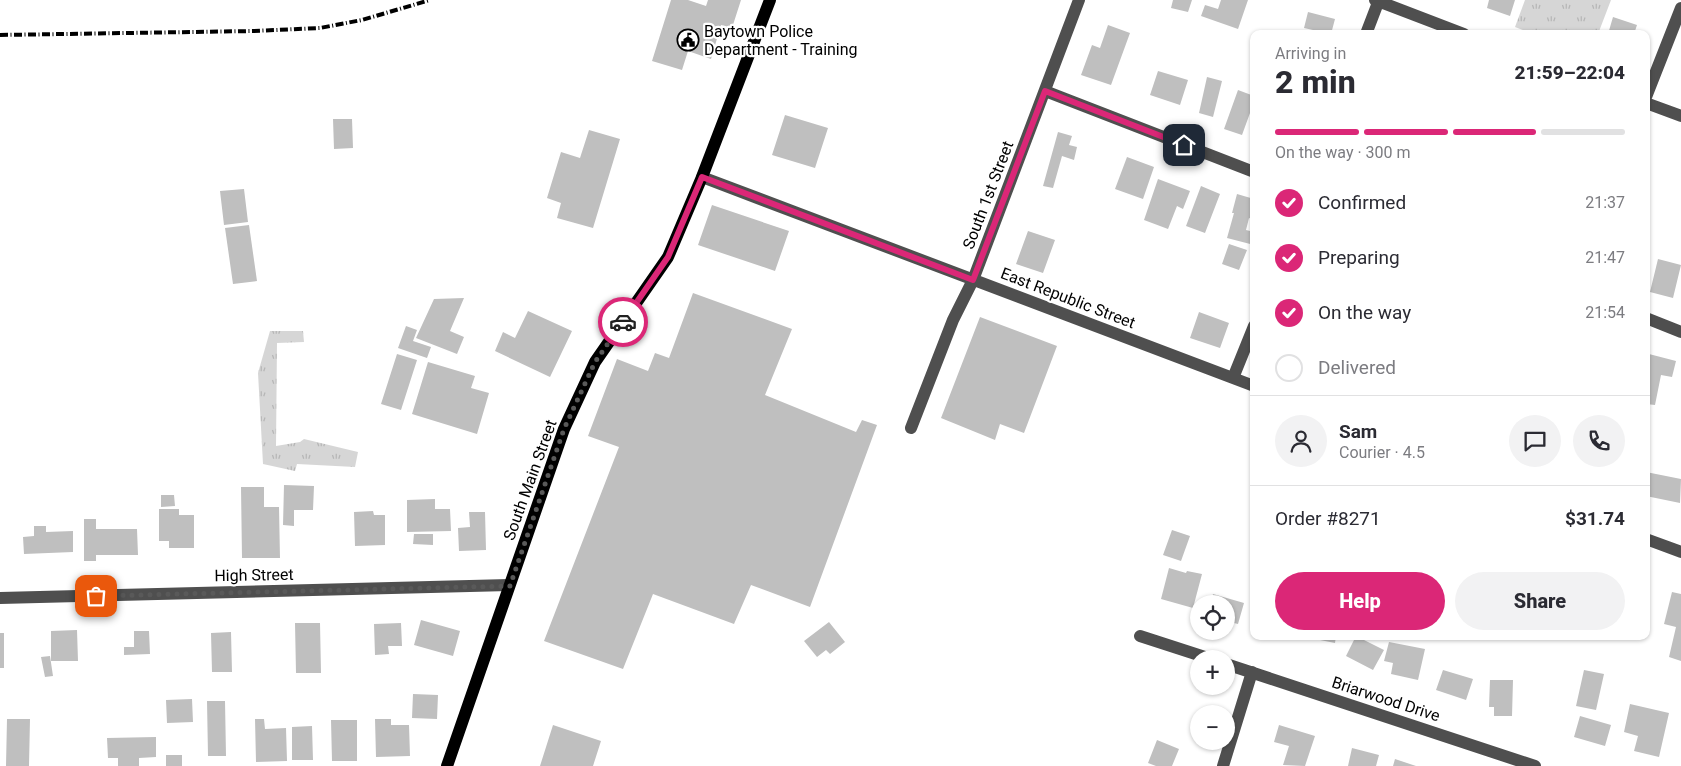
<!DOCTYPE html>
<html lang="en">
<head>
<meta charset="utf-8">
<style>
	:root { --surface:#fff; --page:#f2f2f3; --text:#2b2b33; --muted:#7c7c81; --line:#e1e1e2; --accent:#db2777 }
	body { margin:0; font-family:Roboto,sans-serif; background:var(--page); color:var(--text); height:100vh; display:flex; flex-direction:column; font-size:19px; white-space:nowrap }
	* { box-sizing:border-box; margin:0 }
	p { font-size:16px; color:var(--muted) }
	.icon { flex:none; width:28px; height:28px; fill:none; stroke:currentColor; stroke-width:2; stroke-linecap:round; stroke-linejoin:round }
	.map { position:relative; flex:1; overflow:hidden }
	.panel { position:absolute; left:1250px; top:30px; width:400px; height:610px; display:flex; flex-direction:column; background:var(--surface); border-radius:10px; box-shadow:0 1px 4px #0004 }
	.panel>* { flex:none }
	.fabs { position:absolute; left:1190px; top:595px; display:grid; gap:10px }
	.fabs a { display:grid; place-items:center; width:45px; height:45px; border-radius:50%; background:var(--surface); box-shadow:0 1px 4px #0004; font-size:25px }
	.pin { position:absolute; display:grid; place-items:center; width:42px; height:42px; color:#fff; margin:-21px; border-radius:10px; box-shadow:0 2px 8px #0006 }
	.courier { position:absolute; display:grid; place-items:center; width:50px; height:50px; margin:-25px; border:4px solid #db2777; border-radius:50%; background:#fff; color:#222; box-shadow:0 1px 6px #0007 }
	.head em { font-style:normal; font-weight:800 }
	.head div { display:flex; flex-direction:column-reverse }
	.head { display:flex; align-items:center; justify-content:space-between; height:85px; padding:0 25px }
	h1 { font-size:32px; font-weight:800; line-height:38px }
	.bar { display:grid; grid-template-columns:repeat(4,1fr); gap:8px 5px; align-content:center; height:60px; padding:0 25px }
	.bar i { height:6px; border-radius:4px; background:var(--line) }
	.bar .selected { background:var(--accent) }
	.bar p { grid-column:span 4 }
	.line { display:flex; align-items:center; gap:12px; padding:0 25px; border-top:1px solid var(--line) }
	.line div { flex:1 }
	.round { display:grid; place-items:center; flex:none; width:52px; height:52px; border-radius:26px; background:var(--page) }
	ol { padding:0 25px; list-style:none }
	li { display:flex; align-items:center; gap:15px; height:55px }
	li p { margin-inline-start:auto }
	li .icon { padding:5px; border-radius:50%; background:var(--accent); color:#fff; stroke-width:4 }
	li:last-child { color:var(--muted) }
	li i { width:28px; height:28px; border:2px solid var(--line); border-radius:50% }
	.primary-button { display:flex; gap:10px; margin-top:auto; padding:10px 25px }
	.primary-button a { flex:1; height:58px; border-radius:30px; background:var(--accent); color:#fff; font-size:20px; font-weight:800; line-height:58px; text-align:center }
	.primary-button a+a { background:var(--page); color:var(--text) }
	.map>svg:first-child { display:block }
	.grass { fill:url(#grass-tufts) }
	.building { fill:#bfbfbf }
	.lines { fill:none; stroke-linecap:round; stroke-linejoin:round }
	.minor { stroke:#4f4f4f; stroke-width:12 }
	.major { stroke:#000; stroke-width:12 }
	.rail { stroke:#000; stroke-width:4; stroke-dasharray:8 2.5 1 2.5; stroke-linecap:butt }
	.done { stroke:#595959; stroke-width:5; stroke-dasharray:0 9 }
	.route { stroke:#db2777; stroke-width:6 }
	.labels { text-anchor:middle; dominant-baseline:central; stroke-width:4.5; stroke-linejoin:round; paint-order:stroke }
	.poi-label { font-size:16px; fill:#000; stroke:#fff; text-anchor:start }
	.street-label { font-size:16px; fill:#000; stroke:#fff }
</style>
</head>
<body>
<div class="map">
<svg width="1681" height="766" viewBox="0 0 1681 766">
	<defs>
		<pattern id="grass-tufts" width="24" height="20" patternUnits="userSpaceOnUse" patternTransform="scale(1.25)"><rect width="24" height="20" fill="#d6d6d6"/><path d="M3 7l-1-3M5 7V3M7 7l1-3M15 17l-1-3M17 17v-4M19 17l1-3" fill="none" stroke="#b6b6b6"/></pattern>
	</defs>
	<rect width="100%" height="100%" fill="#fff"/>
	<!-- grass -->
	<path class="grass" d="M1525,0H1611L1598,34H1533L1515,27Z
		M270,331H303L304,342L277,343L276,446L300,442L304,439L358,452L355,467L297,464L295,471L263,464L258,373Z"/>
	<!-- building -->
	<path class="building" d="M671,0H688L706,6L708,0H741L732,28L721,25L711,59L688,51L682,70L652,61Z
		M1173,0H1192L1188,12L1171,8Z
		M1221,0H1248L1238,29L1201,16L1205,5L1218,9Z
		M1489,0H1515L1510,16L1487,8Z
		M1308,12L1335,19L1331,34L1304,28Z
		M1613,17L1637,25L1634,34H1608Z
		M1108,25L1130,33L1111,85L1081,75L1092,45L1100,48Z
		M1158,71L1188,80L1180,105L1150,95Z
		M1207,77L1222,81L1213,117L1199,113Z
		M1238,90L1254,96V102L1242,135L1224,129Z
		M785,115L828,128L815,168L772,155Z
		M333,119H352L353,148L334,149Z
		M589,130L620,139L593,228L557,218L561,203L547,198L561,152L580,158Z
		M1058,132L1072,136L1069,145L1077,147L1074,160L1062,156L1053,188L1043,186Z
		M1127,157L1154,167L1143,199L1115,189Z
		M1158,179L1190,191L1183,209L1177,206L1168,229L1144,220Z
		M1201,186L1220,194L1205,233L1186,226Z
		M244,189L248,222L224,225L220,191Z
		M1237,194L1254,199V220L1249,218L1246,230L1254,232V245L1227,238L1234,213H1232Z
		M712,205L789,231L775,271L698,245Z
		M249,225L257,281L233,284L225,228Z
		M1028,231L1055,240L1043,273L1016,264Z
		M1229,244L1247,250L1239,270L1222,264Z
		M1658,259L1681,265L1673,298L1650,292Z
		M693,293L792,329L765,395L856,432L862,420L877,425L810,607L751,585L734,624L653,594L623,669L544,641L619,447L588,436L617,359L648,371L655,353L669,358Z
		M464,298L450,331L464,337L457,354L416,338L434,299Z
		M528,311L572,331L550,377L495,351L503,332L515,338Z
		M1199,312L1229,323L1220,348L1190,338Z
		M980,317L1057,346L1024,433L1000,424L995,440L941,418Z
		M406,326L417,330L413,341L431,347L427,358L398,348Z
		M397,354L417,360L401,410L381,404Z
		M1649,354L1676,361L1672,377L1661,375L1655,405L1646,404V367Z
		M428,362L475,376L471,388L489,393L477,434L412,414Z
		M1646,472L1681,479L1680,503L1646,496Z
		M284,485L314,486L313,510H294V526L283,525Z
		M241,487H264V507H279L280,558H242Z
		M161,495H174L175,506L161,507Z
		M435,499V509H450L451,531L407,532V500Z
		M159,509H179V515H194V548H169V541H159Z
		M373,511L374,515H385V545L355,546L354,512Z
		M469,512H485L486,550L459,551L458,528L470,527Z
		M84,519H96V529H137L138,555H96V561H84Z
		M34,526H46V532L73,531V552L24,554L23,537L34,536Z
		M1172,530L1190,536L1181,561L1163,555Z
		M414,534H433V545L413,544Z
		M1169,568L1186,573L1187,571L1202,574L1193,608L1161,599Z
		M1672,592L1681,594V661L1669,657L1676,627L1664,624Z
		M1213,594L1244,603L1238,624L1226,621V604H1210Z
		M421,620L460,631L453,656L414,645Z
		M829,622L845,642L830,654L826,650L817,657L804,641Z
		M295,623H320L321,673H296Z
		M401,623L402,646H388L389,654L375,655L374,624Z
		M77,630L78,661H51V631Z
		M134,631H149L150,654L124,655V647H134Z
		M231,632L232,672H212L211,633Z
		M0,633H4V668H0Z
		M1300,636H1336L1335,643Z
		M1356,636L1384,650L1373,670L1346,656Z
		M1389,642L1425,649L1418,680L1391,674L1393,663L1384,661Z
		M50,656L53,676L45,677L41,657Z
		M1443,670L1473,679L1466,700L1436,690Z
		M1584,670L1604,674L1596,710L1576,706Z
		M1490,680H1513L1512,716H1494V707H1489Z
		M413,694L438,695L437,719L412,718Z
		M192,699L193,722L167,723L166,700Z
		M207,701H225L226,756H208Z
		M1630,704L1669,713L1659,757L1634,751L1638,736L1624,732Z
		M1580,716L1611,725L1605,746L1574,737Z
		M7,719H30L29,766H6Z
		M255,719H264L265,729L286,728L287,761L256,762Z
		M375,719H391V725H409L410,756L376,757Z
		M331,720H357V761H332Z
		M553,725L601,741L593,766H540Z
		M1279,725L1315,736L1305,766L1283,765L1289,746L1274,742Z
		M312,726L313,760H292V727Z
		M156,737V757L139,758V766H118V758H108L107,738Z
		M1157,740L1179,749L1172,766H1156L1148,763Z
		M1352,748L1379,755L1376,766H1348Z
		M166,755H182V766H166Z
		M1395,759L1416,766H1393Z"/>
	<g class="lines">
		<!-- minor -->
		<path class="minor" d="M1375,0L1464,34
			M1366,34L1379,0
			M1045,91L1254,172
			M1646,97L1681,8
			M1646,103L1681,116
			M702,177L1254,386
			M1646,318L1681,332
			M1233,378L1254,326
			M911,428L953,320L973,280L1079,0
			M1646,539L1681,552
			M0,598L509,585
			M1140,636L1211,659
			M1226,664L1535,766
			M1223,766L1252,672"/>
		<!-- major -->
		<path class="major" d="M447,766L564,429L595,362L668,257L702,177L770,0"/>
		<!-- rail -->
		<path class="rail" d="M0,35L254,31L320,28L362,20L430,0"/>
	</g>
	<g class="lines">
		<!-- done -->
		<path class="done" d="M96,596L510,586L564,429L595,362L623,322"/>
		<!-- route -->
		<path class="route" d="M623,322L668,257L702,177L973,280L1045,91L1184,145"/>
	</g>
	<!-- icons -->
	<defs>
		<g id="civic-ring" transform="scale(1.125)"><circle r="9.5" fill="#fff" stroke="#000" stroke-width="1.5"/><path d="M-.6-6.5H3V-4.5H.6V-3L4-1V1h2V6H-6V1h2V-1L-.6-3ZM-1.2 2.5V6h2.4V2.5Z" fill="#000"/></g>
	</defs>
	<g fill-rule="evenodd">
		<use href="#civic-ring" x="688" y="40"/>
	</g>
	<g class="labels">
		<!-- poi labels -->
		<g class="poi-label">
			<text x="704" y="31">Baytown Police<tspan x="704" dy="18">Department - Training</tspan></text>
		</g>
		<!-- street labels -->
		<g class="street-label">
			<text transform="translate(988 195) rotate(-69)">South 1st Street</text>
			<text transform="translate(1068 298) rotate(21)">East Republic Street</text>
			<text transform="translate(530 480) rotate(-70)">South Main Street</text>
			<text transform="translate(254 575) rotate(-1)">High Street</text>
			<text transform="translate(1386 699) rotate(18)">Briarwood Drive</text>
		</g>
	</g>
</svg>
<div class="fabs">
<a><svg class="icon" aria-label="locate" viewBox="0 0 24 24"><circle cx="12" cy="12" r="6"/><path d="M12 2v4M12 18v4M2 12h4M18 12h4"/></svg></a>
<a>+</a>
<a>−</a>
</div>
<div class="pin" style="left:96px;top:596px;background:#ea580c"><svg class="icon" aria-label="bag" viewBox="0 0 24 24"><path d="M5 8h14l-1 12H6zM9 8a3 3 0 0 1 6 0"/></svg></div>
<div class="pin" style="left:1184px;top:145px;background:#1f2937"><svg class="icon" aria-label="home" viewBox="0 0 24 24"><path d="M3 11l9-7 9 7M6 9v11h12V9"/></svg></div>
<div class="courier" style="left:623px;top:322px"><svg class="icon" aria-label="car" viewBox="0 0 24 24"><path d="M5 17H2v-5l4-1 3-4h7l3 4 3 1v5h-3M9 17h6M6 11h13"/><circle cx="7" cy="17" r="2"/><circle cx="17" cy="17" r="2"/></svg></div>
<section class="panel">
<div class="head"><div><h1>2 min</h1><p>Arriving in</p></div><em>21:59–22:04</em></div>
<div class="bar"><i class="selected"></i><i class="selected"></i><i class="selected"></i><i></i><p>On the way · 300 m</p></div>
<ol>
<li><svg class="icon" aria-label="check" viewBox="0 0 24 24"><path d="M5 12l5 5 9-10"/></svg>Confirmed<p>21:37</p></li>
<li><svg class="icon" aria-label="check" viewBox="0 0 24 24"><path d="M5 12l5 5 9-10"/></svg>Preparing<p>21:47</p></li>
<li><svg class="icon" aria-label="check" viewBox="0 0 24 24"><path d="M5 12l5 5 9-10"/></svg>On the way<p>21:54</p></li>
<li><i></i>Delivered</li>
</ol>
<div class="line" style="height:90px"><a class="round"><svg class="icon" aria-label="person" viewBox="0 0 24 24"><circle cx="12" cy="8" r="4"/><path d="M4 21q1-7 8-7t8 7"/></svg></a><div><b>Sam</b><p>Courier · 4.5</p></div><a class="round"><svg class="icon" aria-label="chat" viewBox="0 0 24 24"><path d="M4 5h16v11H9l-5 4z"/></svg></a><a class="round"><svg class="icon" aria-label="phone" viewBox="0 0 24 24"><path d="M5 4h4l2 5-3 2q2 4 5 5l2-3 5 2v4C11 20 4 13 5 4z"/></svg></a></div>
<div class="line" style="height:65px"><div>Order #8271</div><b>$31.74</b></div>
<div class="primary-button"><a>Help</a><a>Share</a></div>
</section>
</div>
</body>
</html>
